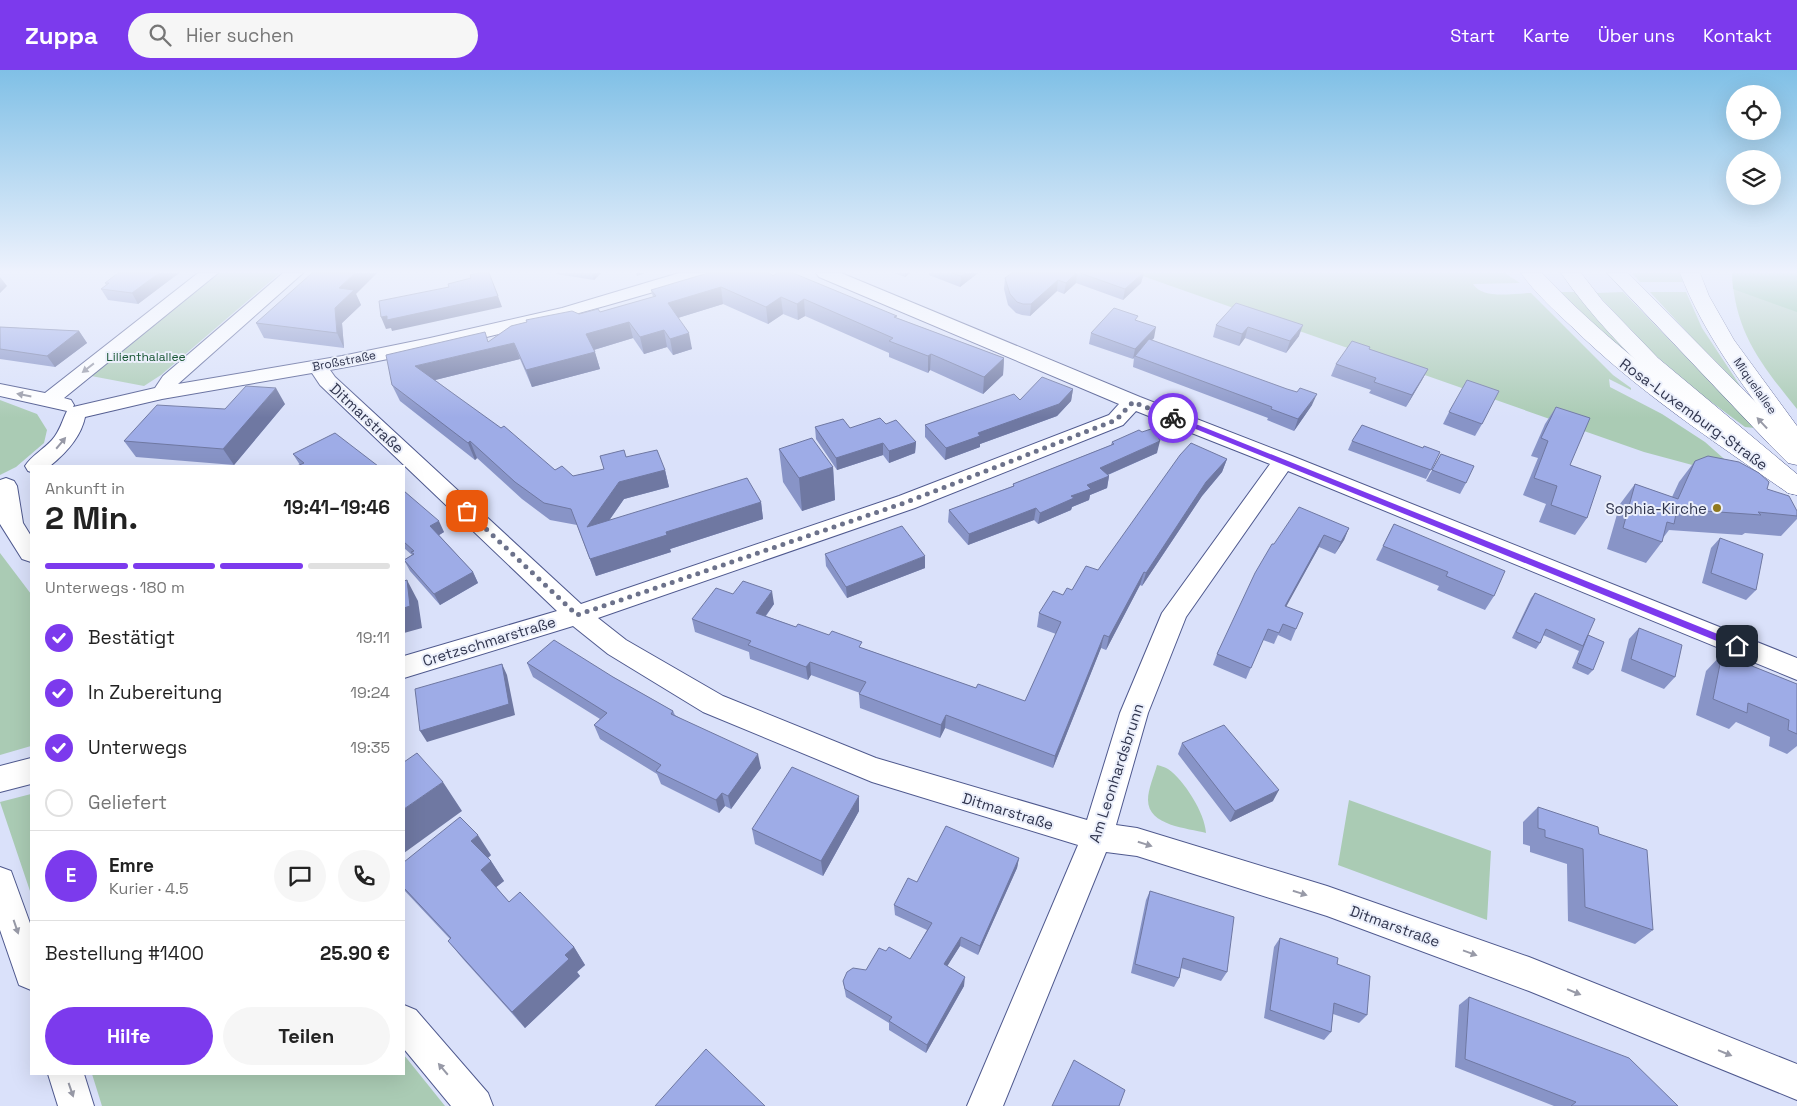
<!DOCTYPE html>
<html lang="de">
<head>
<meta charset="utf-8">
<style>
	:root { --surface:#fff; --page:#f6f6f6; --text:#222; --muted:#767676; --line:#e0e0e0; --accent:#7c3aed }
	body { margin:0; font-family:"Space Grotesk",sans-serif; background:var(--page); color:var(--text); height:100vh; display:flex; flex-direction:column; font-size:19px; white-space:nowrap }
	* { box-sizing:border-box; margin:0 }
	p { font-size:16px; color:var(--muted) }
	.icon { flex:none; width:28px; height:28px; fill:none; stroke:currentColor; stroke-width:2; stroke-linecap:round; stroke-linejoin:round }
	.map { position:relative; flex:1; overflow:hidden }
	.drawer { position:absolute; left:30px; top:395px; width:375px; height:610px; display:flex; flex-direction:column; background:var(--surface); border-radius:0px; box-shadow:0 5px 20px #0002 }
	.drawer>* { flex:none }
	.controls { position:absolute; left:1726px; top:15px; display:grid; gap:10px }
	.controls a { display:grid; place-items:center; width:55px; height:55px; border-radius:50%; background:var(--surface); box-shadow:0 5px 20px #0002; font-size:25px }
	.pin { position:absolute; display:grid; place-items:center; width:42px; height:42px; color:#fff; margin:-21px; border-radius:10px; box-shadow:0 2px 8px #0006 }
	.courier { position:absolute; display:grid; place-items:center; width:50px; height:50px; margin:-25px; border:4px solid #7c3aed; border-radius:50%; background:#fff; color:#222; box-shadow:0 1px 6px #0007 }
	.summary em { font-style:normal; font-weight:700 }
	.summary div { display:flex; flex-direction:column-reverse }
	.summary { display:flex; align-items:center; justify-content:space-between; height:85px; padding:0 15px }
	h1 { font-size:32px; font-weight:700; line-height:38px }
	.bar { display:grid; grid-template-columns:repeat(4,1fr); gap:8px 5px; align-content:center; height:60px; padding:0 15px }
	.bar i { height:6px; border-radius:4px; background:var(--line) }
	.bar .active { background:var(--accent) }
	.bar p { grid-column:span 4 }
	.line { display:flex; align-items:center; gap:12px; padding:0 15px; border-top:1px solid var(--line) }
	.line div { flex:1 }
	.round { display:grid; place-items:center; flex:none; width:52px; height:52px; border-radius:26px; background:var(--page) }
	ol { padding:0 15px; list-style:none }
	li { display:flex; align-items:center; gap:15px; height:55px }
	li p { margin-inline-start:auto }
	li .icon { padding:5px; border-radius:50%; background:var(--accent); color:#fff; stroke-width:4 }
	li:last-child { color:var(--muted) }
	li i { width:28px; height:28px; border:2px solid var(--line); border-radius:50% }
	.action { display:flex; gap:10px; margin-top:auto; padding:10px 15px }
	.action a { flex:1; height:58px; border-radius:30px; background:var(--accent); color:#fff; font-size:20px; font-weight:700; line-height:58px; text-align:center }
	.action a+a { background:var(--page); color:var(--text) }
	header { display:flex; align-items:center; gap:30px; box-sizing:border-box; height:70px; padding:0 25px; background:var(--accent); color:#fff }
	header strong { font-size:24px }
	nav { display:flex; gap:28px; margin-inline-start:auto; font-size:18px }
	.search { width:350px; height:45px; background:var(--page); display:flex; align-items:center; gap:12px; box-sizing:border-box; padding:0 18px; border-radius:28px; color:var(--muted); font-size:19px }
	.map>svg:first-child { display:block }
	.green { fill:#aacbb4 }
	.forest { fill:#8ac29b }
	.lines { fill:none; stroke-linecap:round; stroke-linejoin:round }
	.minor-casing { stroke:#4f598e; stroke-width:2 }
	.major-casing { stroke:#4f598e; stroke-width:1 }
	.highway-casing { stroke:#4f598e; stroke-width:1 }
	.minor { fill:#fff; fill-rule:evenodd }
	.major { fill:#fff; fill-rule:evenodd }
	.highway { fill:#fff; fill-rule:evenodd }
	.wall { fill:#8894c7 }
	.shaded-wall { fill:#6f78a2 }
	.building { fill:#9eace7; stroke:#6f78a2 }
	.oneway { fill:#989aa7 }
	.route { fill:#7c3aed }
	.done { stroke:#6c728b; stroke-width:5; stroke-dasharray:0 9 }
	.poi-dot { fill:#90791f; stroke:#ebeffb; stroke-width:2 }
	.labels { text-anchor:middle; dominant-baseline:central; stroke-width:4; stroke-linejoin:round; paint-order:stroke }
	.far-park-label { font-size:12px; fill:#175632; stroke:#ebeffb }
	.far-street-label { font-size:12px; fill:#31364f; stroke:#ebeffb }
	.street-label { font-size:15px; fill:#31364f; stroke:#ebeffb }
	.poi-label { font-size:15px; fill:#31364f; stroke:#ebeffb; text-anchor:end }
</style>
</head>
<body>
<header>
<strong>Zuppa</strong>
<div class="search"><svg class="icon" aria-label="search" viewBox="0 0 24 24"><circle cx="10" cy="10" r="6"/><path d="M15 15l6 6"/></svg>Hier suchen</div>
<nav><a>Start</a><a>Karte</a><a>Über uns</a><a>Kontakt</a></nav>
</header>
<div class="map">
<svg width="1797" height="1036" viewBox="0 0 1797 1036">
	<rect width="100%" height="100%" fill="#dae1fa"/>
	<!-- green -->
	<path class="green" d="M218,203H280L161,305L144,316L86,305Z
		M1134,203H1505L1520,213L1473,214C1483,230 1514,223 1531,223L1613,305L1631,318V320L1609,309L1610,317L1662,344L1705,372L1748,410L1644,382Z
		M1632,203H1680L1683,212H1640Z
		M1732,203H1797V339C1761,294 1735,263 1732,203Z
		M1561,222H1579L1673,319L1629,291Z
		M1623,222L1755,358L1745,357L1702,325L1655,285L1596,223Z
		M1650,222H1686L1702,258L1741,317L1735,314Z
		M0,330L37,344L47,360L44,373L16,397L0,405Z
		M0,483L31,524V676L0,685Z
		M1157,695C1161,696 1165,697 1168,699C1184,710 1205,743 1206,763C1188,758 1148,756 1148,730C1148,719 1154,706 1157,695Z
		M31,724V824L0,732Z
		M1349,730L1491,781L1487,850L1338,795Z
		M404,985L445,1036H102L92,1004H404Z"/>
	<!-- forest -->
	<path class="forest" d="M1732,203H1797V242L1733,219Z"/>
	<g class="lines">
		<!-- minor casing -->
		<g class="minor-casing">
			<path id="minor" d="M198,203H218L64,328L71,330L74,335L73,337L155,318L163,306L283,203H303L178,314L342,286L430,268L562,238L679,203H707L704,207C581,244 457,278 330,300L335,307L581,534L899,426L1109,345L1119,334L819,207L816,203H841L1140,327L1292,386L1797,588V610L1288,401L1186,547L1148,643L1116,755L1137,758L1327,816L1529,887L1797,994V1030L1529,921L1327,846L1137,786L1106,782L1003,1036H967L1078,775L872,712L703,642L608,584L573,556L404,608V586L557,541L320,315L312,303L162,329L85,347C81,367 66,383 50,396H31V402L28,401L25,396C31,386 44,379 52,370C60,361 62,351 67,341L0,326V314L45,323ZM1136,341L1270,394L1162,543L1120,643L1087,750L876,688L723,626L626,570L598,548L915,438L1123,355Z
				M6,408L14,411L17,416L23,453L31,466V492L22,489L0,454V410Z
				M31,688V714L0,722V696Z
				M0,797L11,801L31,856V920L19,915L0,860Z
				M404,935L416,940L488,1023L493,1036H451L404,979Z
				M48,1004H84L94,1036H58Z"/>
		</g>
		<!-- major casing -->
		<g class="major-casing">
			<path id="major" d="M1561,203H1581L1602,230L1658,288L1797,404V425L1788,423C1709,355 1621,290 1561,203Z
				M1680,203H1700L1709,226L1734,270L1797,356V381L1789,378C1748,322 1705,268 1680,203Z"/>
		</g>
		<!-- highway casing -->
		<g class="highway-casing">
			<path id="highway" d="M1521,203H1542C1617,283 1706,344 1797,405V425L1788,423C1713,371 1636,320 1571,256C1554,240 1535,223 1521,203Z
				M1607,203H1628L1797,374V395L1788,393L1770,375Z"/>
		</g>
		<!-- minor -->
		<use href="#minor" class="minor"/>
		<!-- major -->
		<use href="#major" class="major"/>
		<!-- highway -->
		<use href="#highway" class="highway"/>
	</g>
	<!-- wall -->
	<path class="wall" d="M179,203L138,234L108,230L101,219L106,215L105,213Z
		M556,203H601L594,210L556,204Z
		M894,203H910L905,207Z
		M929,203H978L960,217L929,205Z
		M1012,203H1144L1141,213L1123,230L1076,213L1064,224L1057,221L1030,246L1022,245L1016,243L1008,235L1004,219L1005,208Z
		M773,206L897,248L1004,288L1003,305L983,324L930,300L928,303L889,287V283L805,246L798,250L783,244L768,254L723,234L678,248L692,279L673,285L667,277L644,284L633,268L594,280L600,299L532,317L520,289L435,310L555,400L573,406L604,399L600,386L626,387L665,400L669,417L624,429L609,450L761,432L763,449L670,479L671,482L596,506L577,455L550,450L522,429L477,388L475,390L400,331L392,315L488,272L579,244L600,242L653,227L651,220Z
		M356,224L361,235L342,253L344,278L264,268L256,253Z
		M1236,233L1299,266L1286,283L1245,268L1239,276L1213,267L1216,255Z
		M1137,251L1154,268L1151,270L1312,335L1294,361L1267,350L1268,348L1133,297L1134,288L1133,289L1089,274L1091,263Z
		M0,257L79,261L87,273L55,297L0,289Z
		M1369,279L1428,299L1422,310L1406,337L1369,323L1371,320L1331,306L1336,294Z
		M1073,319L1071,331L1057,346L980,374V377L945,390L925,367V355L1020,330Z
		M285,334L234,395L136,387L124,371L225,339Z
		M1556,337L1570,395L1587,448L1575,465L1539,452L1546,434L1523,425L1538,388L1531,386L1545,354Z
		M1449,342L1482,354L1475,366L1443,354Z
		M886,354L916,372L915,383L889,393L883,385L837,400L816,369L815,357L850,358Z
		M1352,371L1423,378L1440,382L1426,409L1348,380Z
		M1112,372L1157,383L1108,405L1109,406L1107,418L1090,425L1089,430L1072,437L1071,440L1038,454L1034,450L968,475L948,452L949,440L1013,416V414L1111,375Z
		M779,379L833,397L835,430L802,441L783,412Z
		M293,384L378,396L300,395Z
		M1441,384L1466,413L1460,424L1426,411Z
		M1227,389L1222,402L1202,426L1142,516L1140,515L1106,580L1101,578L1053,698L945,658L940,668L860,638L859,624L860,623L811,605L808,610L750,589L749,582L695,562L692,549L733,524L774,534L766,546L796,557L862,578L976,618L1025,631L1056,564L1037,557L1039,543L1063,525L1072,520L1098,500Z
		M1695,391L1767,419L1797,441V449L1781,466L1745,463L1742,465L1669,460L1663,468L1662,472L1646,493L1607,479L1620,434L1635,414L1672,427L1679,412Z
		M404,421L444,462L439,465L473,502L478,513L440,535L410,501L404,490L412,485L404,478Z
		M1394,454L1494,526L1485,540L1437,520L1439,516L1376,490Z
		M1349,458L1344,470L1335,484L1319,477L1286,536L1296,559L1291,571L1278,565L1274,574L1263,570L1246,609L1213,595L1217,584L1274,474Z
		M1720,468L1756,520L1746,530L1702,513L1711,478Z
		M825,484L925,498L847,528L826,496Z
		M1535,523L1588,565L1593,600L1588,605L1572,598L1579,581L1543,565L1540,573L1536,579L1512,568L1531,528Z
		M1639,558L1675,607L1664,619L1621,601L1629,569Z
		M1722,584L1797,614V676L1787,684L1769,676L1770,667L1736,652L1729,659L1696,645L1706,601Z
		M527,593L613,607L673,641L675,645L761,698L731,739L725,736L719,743L661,714L657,704L600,669L594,655L600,649L533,607Z
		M1182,673L1273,731L1230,752L1178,684Z
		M1538,737L1599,764L1653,860L1635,874L1568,851L1567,794L1530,782V776L1523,774V752Z
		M859,741L823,806L755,774L752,759Z
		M491,785L488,788L491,791L504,811L496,817L509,832L574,877L585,895L577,902L580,906L525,958L463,889L448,871L450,869L404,820V792Z
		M1019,788L1017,798L978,885L960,876L947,896L964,916L926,983L889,960V953L846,927L843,911L866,900L910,889L927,860L895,845L894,835L917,812Z
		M1150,821L1227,902L1221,911L1181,898L1179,908L1174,917L1131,903L1146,830Z
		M1280,868L1337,894L1367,945L1359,953L1333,944L1331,962L1324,970L1264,948L1274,877Z
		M1469,927L1678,1036H1554L1455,997L1459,935Z"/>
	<!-- shaded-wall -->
	<path class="shaded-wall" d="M159,203H179L138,234L132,223Z
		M355,203H377L356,224L361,235L342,253L344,278L337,263L335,238L339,218Z
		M592,203H601L594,210Z
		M636,203H645L637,206Z
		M905,203H910L905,207Z
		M965,203H978L960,217L961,206Z
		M1076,203H1077L1076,213L1064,224L1066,213Z
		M1144,203L1141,213L1123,230L1125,219Z
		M0,207L7,216L0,223Z
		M1058,210L1057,221L1030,246L1031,234Z
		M721,217L723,234L671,250L668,233Z
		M498,226L502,237L392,261L391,258L386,259L381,247Z
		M781,227L783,244L768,254L766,237Z
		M804,229L805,246L798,250L797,234Z
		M629,252L633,268L590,281L586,264Z
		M1303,255L1299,266L1286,283L1290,271Z
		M1156,257L1154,268L1136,286H1135L1133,289L1135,279Z
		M1248,257L1245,268L1239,276L1242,264Z
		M664,260L667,277L644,284L640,267Z
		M79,261L87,273L55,297L47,286Z
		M689,263L692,279L673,285L670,269Z
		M514,273L520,289L423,313L415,296Z
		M595,282L600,299L532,317L526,300Z
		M931,284L930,300L928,303V286Z
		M1004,288L1003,305L983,324L984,307Z
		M1428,299L1422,310L1406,337L1412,325Z
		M276,318L285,334L234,395L223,379Z
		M1073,319L1071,331L1057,346L980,374V377L945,390L946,378Z
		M1317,324L1312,335L1294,361L1298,349Z
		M470,371L477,388L475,390L468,373Z
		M1160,371L1157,383L1098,409L1100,398Z
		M916,372L915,383L889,393V381Z
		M883,373V385L837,400L836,388Z
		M1227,389L1222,402L1202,426L1142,516L1146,503L1206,412Z
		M833,397L835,430L802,441L799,408Z
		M665,400L669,417L624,429L593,474L587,457L619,412Z
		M1109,406L1107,418L1090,425L1089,430L1072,437L1071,440L1038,454L1040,443L1087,415Z
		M761,432L763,449L670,479L671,482L596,506L590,489L666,462Z
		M1036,438L1034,450L968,475L969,464Z
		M439,451L444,462L436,467L430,456Z
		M1349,458L1344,470L1335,484L1341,472Z
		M1324,465L1319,477L1280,548L1285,536Z
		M925,486V498L847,528L846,517Z
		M473,502L478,513L440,535L434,524Z
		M1144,502L1140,515L1106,580L1109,567Z
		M407,510L418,531L422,558L404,563V538Z
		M772,521L774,534L758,556L756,543Z
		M1104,565L1101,578L1053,698L1055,686Z
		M810,592L811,605L808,610L806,597Z
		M502,594L507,605L515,645L427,672L420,661Z
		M946,645L945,658L940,668L941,655Z
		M758,684L761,698L731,739L728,726Z
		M443,712L462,741L404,783V739Z
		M1279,720L1273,731L1230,752L1235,741Z
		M722,723L725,736L719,743L716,730Z
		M859,726V741L823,806L821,791Z
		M478,765L491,785L484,791L471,771Z
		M1019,788L1017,798L978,885L980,876Z
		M491,791L504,811L494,819L481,800Z
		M961,867L960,876L943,903L944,894Z
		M574,877L585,895L577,902L580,906L525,958L512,942L565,885Z
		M965,907L964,916L926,983L927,975Z"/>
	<!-- building -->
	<path class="building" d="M118,203H159L132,223L101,219L109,213H105Z
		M312,203H355L339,218L354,220L335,238L337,263L256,253Z
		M479,203H489L498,226L387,250V246L381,247L379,231L449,217L448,214L471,208L470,205Z
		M708,203H770L773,206L777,203H793L897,246L894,247L1004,288L984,307L931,284L928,286L889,271L893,268L804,229L797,234L781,227L766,237L721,217L668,233L689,263L670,269L664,260L640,267L629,252L586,264L595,282L526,300L514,273L415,296L501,358L504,356L555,400L562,396L573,406L604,399L600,386L624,380L626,387L657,380L665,400L619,412L587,457L747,408L761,432L666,462L667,465L590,489L571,439L544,433L515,412L470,371L468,373L392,315L386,285L485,262L488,272L511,256L527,252L526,250L572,241L579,244L598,239L600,242L656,226L651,220Z
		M952,203H965L961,206Z
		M1012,203H1076L1066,213L1058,210L1031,234H1023L1017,232L1010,224L1005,208Z
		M1080,203H1143L1125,219Z
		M1236,233L1303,255L1290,271L1248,257L1242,264L1216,255Z
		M1114,238L1138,246L1135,250L1156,257L1135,279L1091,263Z
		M0,257L79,261L47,286L0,279Z
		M1149,269L1287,319L1297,322L1300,318L1317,324L1298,349L1271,339L1272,337L1135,286Z
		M1352,271L1370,277L1369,279L1428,299L1412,325L1374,312L1376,308L1336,294Z
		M1042,307L1073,319L1059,334L978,363L980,366L946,378L925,355L1014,324L1020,330Z
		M1467,310L1499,321L1482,354L1449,342Z
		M246,316L276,318L223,379L124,371L157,335L225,339Z
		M1556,337L1590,348L1570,395L1601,406L1587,448L1551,435L1557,416L1534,408L1548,371L1541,368Z
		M880,348L886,354L896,350L916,372L889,381L883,373L836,388L815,357L843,349L850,358Z
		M1362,355L1423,378L1424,376L1440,382L1431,400L1352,371Z
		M1154,358L1160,371L1100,398L1109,406L1087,415L1091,419L1071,426L1074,428L1040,443L1036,438L969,464L949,440L1014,416L1013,414L1114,374L1112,372L1139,360L1142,362Z
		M335,363L378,396H297L304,393L293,384Z
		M812,368L833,397L799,408L779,379Z
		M1191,373L1227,389L1206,412L1146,503L1144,502L1109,567L1104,565L1055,686L946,645L941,655L859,624L866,612L810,592L806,597L748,575L751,571L692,549L716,518L733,524L743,511L772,521L756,543L796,557L798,554L829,565L832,561L862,572L859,577L976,618L978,614L1025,631L1061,552L1039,543L1053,521L1063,525L1067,518L1072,520L1086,496L1098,500L1180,385Z
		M1441,384L1474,396L1466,413L1432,400Z
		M1708,386L1739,392L1759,403L1769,412L1767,419L1789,426L1797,441V446L1758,442L1761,445L1677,439L1674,454L1667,452L1662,472L1623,458L1635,414L1678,429L1695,391Z
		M404,421L439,451L430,456L473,502L434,524L404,490L414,484L411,482L414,481L404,472Z
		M1299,437L1349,458L1341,472L1324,465L1285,536L1303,543L1296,559L1283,554L1279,563L1268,559L1251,598L1217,584L1255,503L1272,474H1274Z
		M1394,454L1505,501L1494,526L1446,506L1448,502L1383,476Z
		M902,456L925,486L846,517L825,484Z
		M1720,468L1763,484L1756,520L1711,503Z
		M407,510L410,536L404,538V511Z
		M1535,523L1595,549L1583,576L1546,559L1540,573L1516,562Z
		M1639,558L1682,575L1675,607L1631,589Z
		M1588,565L1604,572L1593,600L1577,593Z
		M554,570L613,607L673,641L671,644L758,684L728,726L722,723L716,730L656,701L661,695L594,655L607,643L527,593Z
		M1722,584L1797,614V664L1788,660L1789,650L1748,633L1747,643L1713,629Z
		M502,594L509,634L420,661L415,619Z
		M1224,655L1279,720L1235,741L1182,673Z
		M417,683L443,712L404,739V692Z
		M792,697L859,726L821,791L752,759Z
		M1538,737L1598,757L1599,764L1647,780L1653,860L1585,837L1583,779L1545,767V760L1538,758Z
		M460,747L478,765L471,771L491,791L481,800L509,832L520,822L574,877L565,885L569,889L512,942L448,871L451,868L404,818V792Z
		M946,756L1019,788L980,876L961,867L944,894L965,907L927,975L889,951L892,947L845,919L843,911L847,902L853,898L866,900L879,878L886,881L889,877L910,889L932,853L894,835L908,808L917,812Z
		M1150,821L1234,847L1227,902L1183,888L1179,908L1135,894Z
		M1280,868L1338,888L1337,894L1370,906L1367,945L1334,933L1331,962L1270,940Z
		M1469,927L1629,988L1678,1036H1571L1576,1032L1465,989Z
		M706,979L765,1036H655Z
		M1074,990L1125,1020L1119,1036H1052Z"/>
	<!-- one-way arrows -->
	<defs><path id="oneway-solid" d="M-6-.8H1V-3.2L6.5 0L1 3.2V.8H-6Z" transform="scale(1.25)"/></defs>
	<g class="oneway">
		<use href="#oneway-solid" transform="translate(88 298) rotate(142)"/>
		<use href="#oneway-solid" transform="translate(24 325) rotate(-169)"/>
		<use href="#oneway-solid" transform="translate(1762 353) rotate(-133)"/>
		<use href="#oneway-solid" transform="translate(61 373) rotate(-50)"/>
		<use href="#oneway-solid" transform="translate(1145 774) rotate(17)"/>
		<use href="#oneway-solid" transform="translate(1300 823) rotate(17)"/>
		<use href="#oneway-solid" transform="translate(16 857) rotate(71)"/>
		<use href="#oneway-solid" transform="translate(1470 883) rotate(20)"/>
		<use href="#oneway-solid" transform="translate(1574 922) rotate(22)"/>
		<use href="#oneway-solid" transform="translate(1725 983) rotate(22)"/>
		<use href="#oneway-solid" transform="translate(443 999) rotate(-130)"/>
		<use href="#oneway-solid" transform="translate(71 1020) rotate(71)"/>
	</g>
	<!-- sky -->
	<linearGradient id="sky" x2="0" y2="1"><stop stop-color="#80c0e6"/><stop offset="0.58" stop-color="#eef2fd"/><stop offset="1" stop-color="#eef2fd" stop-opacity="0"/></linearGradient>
	<rect width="1797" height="348" fill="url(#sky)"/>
	<!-- route -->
	<path class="route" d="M1171,346H1176L1740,573L1741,576L1740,578H1734L1171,349Z"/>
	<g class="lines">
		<!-- done -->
		<path class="done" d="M467,441L577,545L907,432L1116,350L1133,332L1173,348"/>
	</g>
	<!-- markers -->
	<circle class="poi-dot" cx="1717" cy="438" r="5"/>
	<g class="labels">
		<!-- far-park labels -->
		<g class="far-park-label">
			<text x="146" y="287">Lilienthalallee</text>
		</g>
		<!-- far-street labels -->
		<g class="far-street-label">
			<text transform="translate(344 291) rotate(-11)">Broßstraße</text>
			<text transform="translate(1755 316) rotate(55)">Miquelallee</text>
		</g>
		<!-- street labels -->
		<g class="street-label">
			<text transform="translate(1694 344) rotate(36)">Rosa-Luxemburg-Straße</text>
			<text transform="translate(367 348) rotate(43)">Ditmarstraße</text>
			<text transform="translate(489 571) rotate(-17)">Cretzschmarstraße</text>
			<text transform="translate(1116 703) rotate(-72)">Am Leonhardsbrunn</text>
			<text transform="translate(1008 741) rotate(17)">Ditmarstraße</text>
			<text transform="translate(1395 856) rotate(20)">Ditmarstraße</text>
		</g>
		<!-- poi labels -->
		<g class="poi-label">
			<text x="1707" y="438">Sophia-Kirche</text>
		</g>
	</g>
</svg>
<div class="controls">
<a><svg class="icon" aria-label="locate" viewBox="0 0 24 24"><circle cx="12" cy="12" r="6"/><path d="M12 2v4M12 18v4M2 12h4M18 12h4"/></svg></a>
<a><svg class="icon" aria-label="layers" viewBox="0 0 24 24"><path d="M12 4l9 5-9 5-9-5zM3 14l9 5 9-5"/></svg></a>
</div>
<div class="pin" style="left:467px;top:441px;background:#ea580c"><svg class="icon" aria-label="bag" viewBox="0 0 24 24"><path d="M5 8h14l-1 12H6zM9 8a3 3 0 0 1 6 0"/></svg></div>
<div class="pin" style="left:1737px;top:576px;background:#1f2937"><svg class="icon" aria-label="home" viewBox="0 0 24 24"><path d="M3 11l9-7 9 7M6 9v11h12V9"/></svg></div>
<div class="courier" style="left:1173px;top:348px"><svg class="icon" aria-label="bike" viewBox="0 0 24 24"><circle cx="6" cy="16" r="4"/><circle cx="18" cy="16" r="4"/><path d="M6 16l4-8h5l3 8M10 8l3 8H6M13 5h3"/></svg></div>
<section class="drawer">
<div class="summary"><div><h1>2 Min.</h1><p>Ankunft in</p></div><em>19:41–19:46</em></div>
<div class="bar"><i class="active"></i><i class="active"></i><i class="active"></i><i></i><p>Unterwegs · 180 m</p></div>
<ol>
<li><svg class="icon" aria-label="check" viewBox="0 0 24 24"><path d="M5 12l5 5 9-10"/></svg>Bestätigt<p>19:11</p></li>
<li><svg class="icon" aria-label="check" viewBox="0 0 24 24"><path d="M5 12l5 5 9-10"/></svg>In Zubereitung<p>19:24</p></li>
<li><svg class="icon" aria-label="check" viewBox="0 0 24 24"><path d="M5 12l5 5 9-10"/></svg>Unterwegs<p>19:35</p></li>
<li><i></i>Geliefert</li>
</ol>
<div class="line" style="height:90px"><b class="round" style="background:var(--accent);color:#fff">E</b><div><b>Emre</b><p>Kurier · 4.5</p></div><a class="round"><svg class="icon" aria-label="chat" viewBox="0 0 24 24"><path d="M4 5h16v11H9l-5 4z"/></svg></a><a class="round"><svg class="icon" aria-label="phone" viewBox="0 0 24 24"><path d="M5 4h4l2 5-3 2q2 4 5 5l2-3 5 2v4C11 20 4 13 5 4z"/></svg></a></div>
<div class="line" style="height:65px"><div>Bestellung #1400</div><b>25.90 €</b></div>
<div class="action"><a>Hilfe</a><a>Teilen</a></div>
</section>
</div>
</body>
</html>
